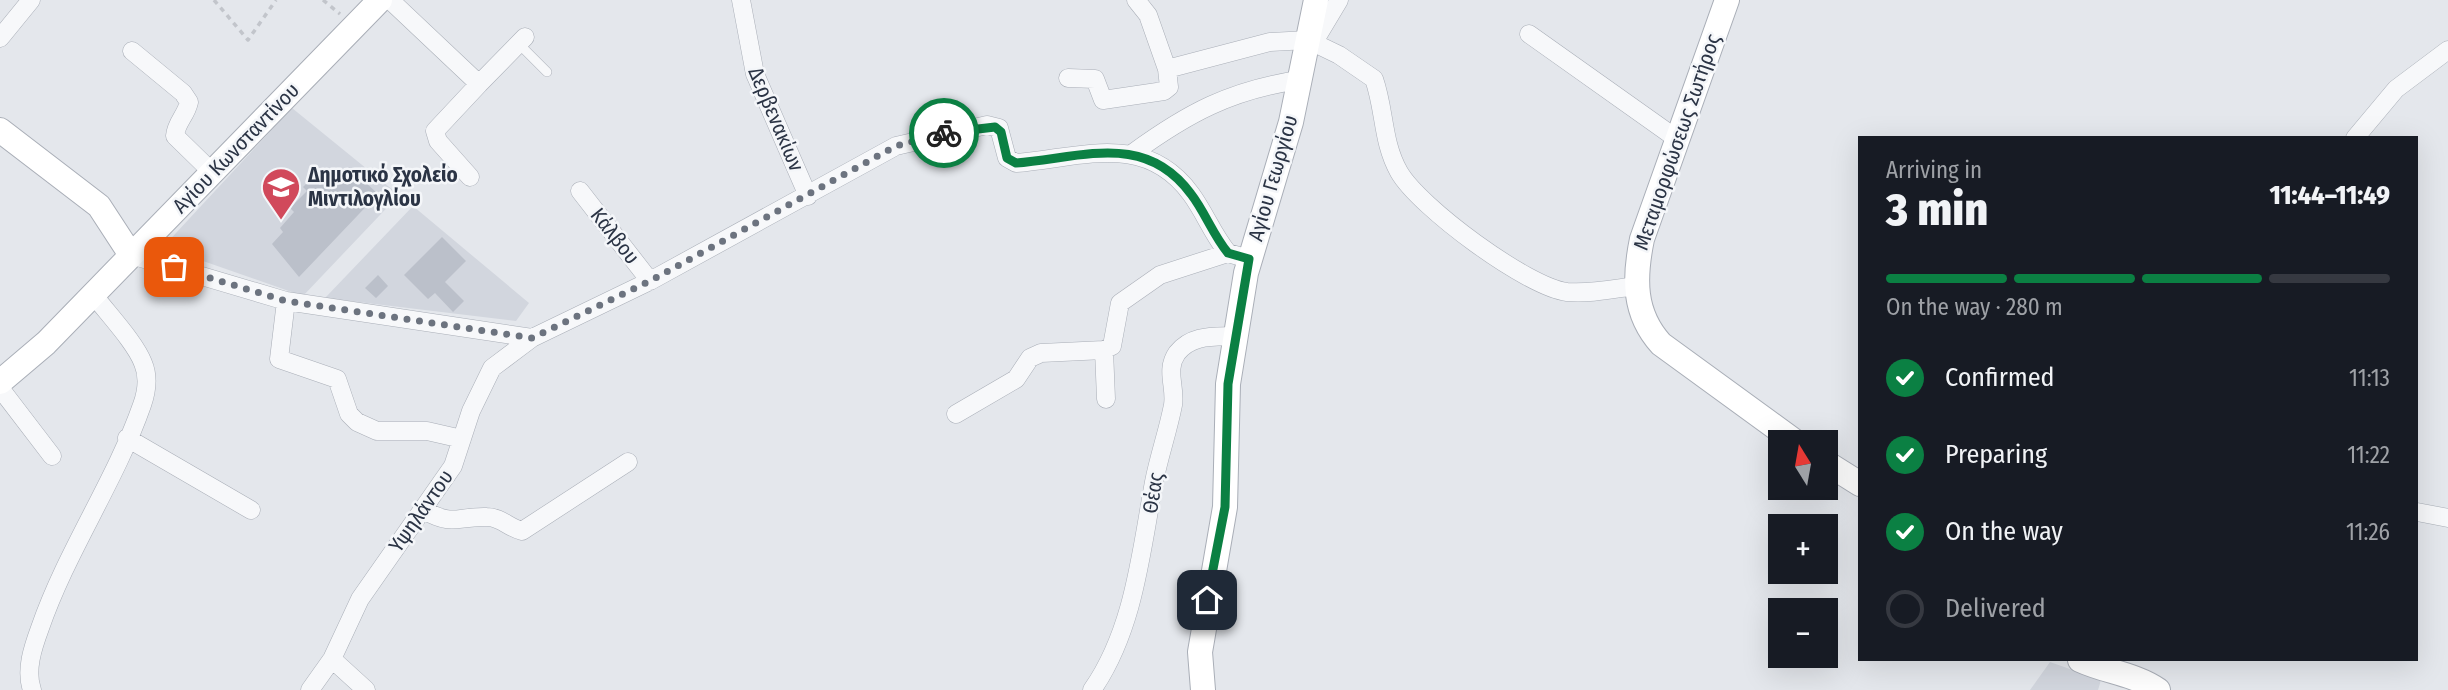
<!DOCTYPE html>
<html lang="en">
<head>
<meta charset="utf-8">
<style>
	:root { --surface:#171b24; --page:#20242c; --text:#f1f3f6; --muted:#9ea1a6; --line:#363941; --accent:#0b8043 }
	body { margin:0; font-family:"Fira Sans Condensed",sans-serif; background:var(--page); color:var(--text); height:100vh; display:flex; flex-direction:column; font-size:26px; white-space:nowrap }
	* { box-sizing:border-box; margin:0 }
	p { font-size:23px; color:var(--muted) }
	.icon { flex:none; width:38px; height:38px; fill:none; stroke:currentColor; stroke-width:2; stroke-linecap:round; stroke-linejoin:round }
	.map { position:relative; flex:1; overflow:hidden }
	.drawer { position:absolute; left:1858px; top:136px; width:560px; height:525px; display:flex; flex-direction:column; background:var(--surface); border-radius:0px; box-shadow:0 7px 28px #0002 }
	.drawer>* { flex:none }
	.needle { width:46px; rotate:349deg }
	.buttons { position:absolute; left:1768px; top:430px; display:grid; gap:14px }
	.buttons a { display:grid; place-items:center; width:70px; height:70px; border-radius:0px; background:var(--surface); box-shadow:0 7px 28px #0002; font-size:35px }
	.pin { position:absolute; display:grid; place-items:center; width:60px; height:60px; color:#fff; margin:-30px; border-radius:14px; box-shadow:0 4px 10px #0006 }
	.courier { position:absolute; display:grid; place-items:center; width:70px; height:70px; margin:-35px; border:5px solid #0b8043; border-radius:50%; background:#fff; color:#222; box-shadow:0 2px 9px #0007 }
	.head em { font-style:normal; font-weight:800 }
	.head div { display:flex; flex-direction:column-reverse }
	.head { display:flex; align-items:center; justify-content:space-between; height:119px; padding:0 28px }
	h1 { font-size:46px; font-weight:800; line-height:52px }
	.bar { display:grid; grid-template-columns:repeat(4,1fr); gap:10px 7px; align-content:center; height:84px; padding:0 28px }
	.bar i { height:9px; border-radius:5px; background:var(--line) }
	.bar .active { background:var(--accent) }
	.bar p { grid-column:span 4 }
	ol { padding:0 28px; list-style:none }
	li { display:flex; align-items:center; gap:21px; height:77px }
	li p { margin-inline-start:auto }
	li .icon { padding:7px; border-radius:50%; background:var(--accent); color:#fff; stroke-width:4 }
	li:last-child { color:var(--muted) }
	li i { width:38px; height:38px; border:4px solid var(--line); border-radius:50% }
	.map>svg:first-child { display:block }
	.built { fill:#d2d6de }
	.building { fill:#bbc0ca }
	.lines { fill:none; stroke-linecap:round; stroke-linejoin:round }
	.lane-casing { stroke:#a9aeb7; stroke-width:10 }
	.street-casing { stroke:#a9aeb7; stroke-width:19 }
	.secondary-casing { stroke:#a9aeb7; stroke-width:26 }
	.path { stroke:#c2c5cb; stroke-width:3.5; stroke-dasharray:5 5; stroke-linecap:butt }
	.lane { stroke:#f7f8fa; stroke-width:9 }
	.street { stroke:#f7f8fa; stroke-width:18 }
	.secondary { stroke:#fff; stroke-width:24 }
	.done { stroke:#6c737f; stroke-width:7; stroke-dasharray:0 12.6 }
	.route { stroke:#0b8043; stroke-width:9 }
	.labels { text-anchor:middle; dominant-baseline:central; stroke-width:5; stroke-linejoin:round; paint-order:stroke }
	.street-label { font-size:21px; fill:#2b3445; stroke:#f4f6f9 }
	.poi-label { font-size:21px; font-weight:bold; fill:#2b3445; stroke:#f4f6f9; text-anchor:start }
</style>
</head>
<body>
<div class="map">
<svg width="2448" height="690" viewBox="0 0 2448 690">
	<rect width="100%" height="100%" fill="#e4e7ec"/>
	<!-- built -->
	<path class="built" d="M292,108L399,195L303,296L163,247Z
		M413,206L529,303L516,321L325,298Z
		M2050,662L2101,680L2098,690H2030Z"/>
	<!-- building -->
	<path class="building" d="M349,167L378,194L299,277L272,244L283,232L280,228L294,212L290,208L307,191L303,187L315,175L330,188Z
		M442,237L466,261L445,282L464,301L453,312L435,293L428,299L404,275Z
		M378,275L388,286L376,298L365,288Z"/>
	<g class="lines">
		<!-- lane casing -->
		<g class="lane-casing">
			<path id="lane" d="M519,44L547,72"/>
		</g>
		<!-- street casing -->
		<g class="street-casing">
			<path id="street" d="M390,0L479,84L435,131L438,141L470,177
				M741,0L755,74L808,196
				M1136,0L1148,15L1167,69
				M1529,34L1677,139
				M0,38L31,0
				M1308,40L1318,35L1339,0
				M132,51L183,93L189,102C186,116 176,122 175,136L213,173
				M1068,78L1095,79L1103,100L1164,91L1169,87L1167,69L1270,42L1308,40L1339,55L1374,79C1385,110 1382,142 1399,172C1419,207 1527,287 1567,292C1590,294 1613,289 1636,286
				M479,84L525,37
				M2355,138L2396,89L2448,50
				M1133,153C1188,113 1231,90 1299,80
				M580,191L650,281
				M131,255L286,301L532,338
				M286,301L279,359L337,379L349,414L357,422L377,431H427L462,439
				M0,388L52,456
				M1106,399L1104,350L1112,346L1120,303L1160,275L1228,253
				M956,414L1016,379L1030,358L1041,353L1104,350
				M127,438L251,510
				M423,510C455,527 455,516 487,517C501,517 509,528 522,531L628,462
				M2417,512L2448,518
				M332,659L366,690
				M32,690C25,670 33,647 40,628C67,550 115,482 142,405C147,391 149,377 143,363C135,342 107,313 93,294
				M310,690L332,659L360,599L453,466L471,411L492,368L532,338L650,281L896,146L987,125L999,128L1007,158L1016,163C1080,158 1145,131 1191,194C1205,213 1213,235 1228,253L1249,259
				M1092,690C1134,630 1141,552 1154,482C1159,456 1168,431 1173,405C1176,387 1165,370 1177,353C1192,334 1214,337 1236,336"/>
		</g>
		<!-- secondary casing -->
		<g class="secondary-casing">
			<path id="secondary" d="M1727,0L1642,239C1634,278 1633,313 1661,344L1797,443
				M0,130L99,206L131,255
				M0,382L46,343L380,0
				M1825,462L1860,484
				M2080,660C2106,672 2135,674 2158,690
				M1203,690L1200,652L1225,507L1228,384L1246,273L1291,122L1316,0"/>
		</g>
		<!-- path -->
		<path class="path" d="M214,0L248,40L276,0
			M323,0L340,14"/>
		<!-- lane -->
		<use href="#lane" class="lane"/>
		<!-- street -->
		<use href="#street" class="street"/>
		<!-- secondary -->
		<use href="#secondary" class="secondary"/>
	</g>
	<g class="lines">
		<!-- done -->
		<path class="done" d="M174,267L286,301L532,338L650,281L896,146L944,133"/>
		<!-- route -->
		<path class="route" d="M944,133L995,127L1001,132L1007,158L1016,163C1081,158 1145,131 1191,194C1205,212 1213,235 1228,253L1249,259L1228,384L1225,507L1207,600"/>
	</g>
	<!-- icons -->
	<defs>
		<g id="school-pin" transform="scale(2.0125)"><path d="M0 17L-7.5 6A9.5 9.5 0 1 1 7.5 6Z" fill="#d1495b" stroke="#f4f6f9"/><path d="M0-5L7-2L0 1L-7-2ZM-4 1L0 2.5L4 1V4Q0 6-4 4Z" fill="#fff"/></g>
	</defs>
	<g fill-rule="evenodd">
		<use href="#school-pin" x="281" y="187"/>
	</g>
	<g class="labels">
		<!-- street labels -->
		<g class="street-label">
			<text transform="translate(776 119) rotate(67)">Δερβενακίων</text>
			<text transform="translate(1677 142) rotate(-71)">Μεταμορφώσεως Σωτήρος</text>
			<text transform="translate(236 148) rotate(-46)">Αγίου Κωνσταντίνου</text>
			<text transform="translate(1273 178) rotate(-74)">Αγίου Γεωργίου</text>
			<text transform="translate(615 236) rotate(52)">Κάλβου</text>
			<text transform="translate(1153 493) rotate(-81)">Θέας</text>
			<text transform="translate(421 511) rotate(-55)">Υψηλάντου</text>
		</g>
		<!-- poi labels -->
		<g class="poi-label">
			<text x="308" y="175">Δημοτικό Σχολείο<tspan x="308" dy="24">Μιντιλογλίου</tspan></text>
		</g>
	</g>
</svg>
<div class="buttons">
<a><svg class="needle" viewBox="-14 -14 28 28"><path d="M0-13l5 13h-10z" fill="#e53935"/><path d="M0 13l5-13h-10z" fill="#9ea1a6"/></svg></a>
<a>+</a>
<a>−</a>
</div>
<div class="pin" style="left:174px;top:267px;background:#ea580c"><svg class="icon" aria-label="bag" viewBox="0 0 24 24"><path d="M5 8h14l-1 12H6zM9 8a3 3 0 0 1 6 0"/></svg></div>
<div class="pin" style="left:1207px;top:600px;background:#1f2937"><svg class="icon" aria-label="home" viewBox="0 0 24 24"><path d="M3 11l9-7 9 7M6 9v11h12V9"/></svg></div>
<div class="courier" style="left:944px;top:133px"><svg class="icon" aria-label="bike" viewBox="0 0 24 24"><circle cx="6" cy="16" r="4"/><circle cx="18" cy="16" r="4"/><path d="M6 16l4-8h5l3 8M10 8l3 8H6M13 5h3"/></svg></div>
<section class="drawer">
<div class="head"><div><h1>3 min</h1><p>Arriving in</p></div><em>11:44–11:49</em></div>
<div class="bar"><i class="active"></i><i class="active"></i><i class="active"></i><i></i><p>On the way · 280 m</p></div>
<ol>
<li><svg class="icon" aria-label="check" viewBox="0 0 24 24"><path d="M5 12l5 5 9-10"/></svg>Confirmed<p>11:13</p></li>
<li><svg class="icon" aria-label="check" viewBox="0 0 24 24"><path d="M5 12l5 5 9-10"/></svg>Preparing<p>11:22</p></li>
<li><svg class="icon" aria-label="check" viewBox="0 0 24 24"><path d="M5 12l5 5 9-10"/></svg>On the way<p>11:26</p></li>
<li><i></i>Delivered</li>
</ol>
</section>
</div>
</body>
</html>
